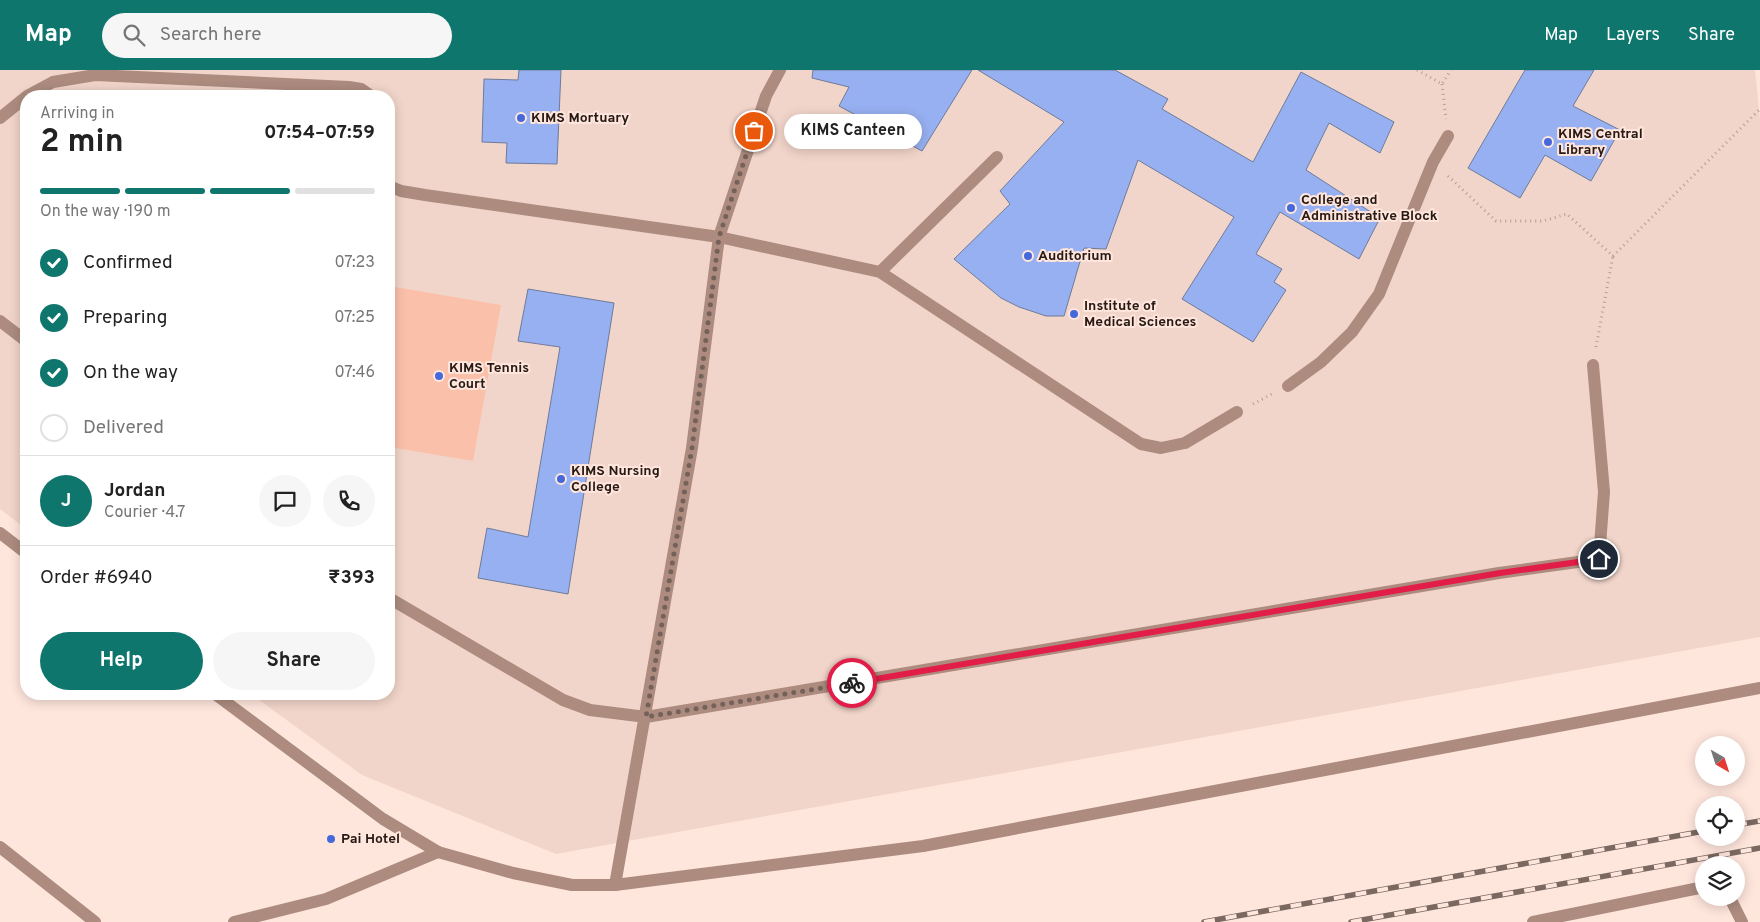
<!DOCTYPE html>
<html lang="en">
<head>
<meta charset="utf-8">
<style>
	:root { --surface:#fff; --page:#f6f6f6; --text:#222; --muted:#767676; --line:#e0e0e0; --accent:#0f766e }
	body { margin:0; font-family:Overpass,sans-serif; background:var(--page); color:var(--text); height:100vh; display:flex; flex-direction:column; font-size:19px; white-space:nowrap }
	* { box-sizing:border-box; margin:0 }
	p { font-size:16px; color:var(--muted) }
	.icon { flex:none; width:28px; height:28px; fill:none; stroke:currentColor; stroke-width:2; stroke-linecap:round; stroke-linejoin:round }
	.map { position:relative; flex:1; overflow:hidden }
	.sheet { position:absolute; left:20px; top:20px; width:375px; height:610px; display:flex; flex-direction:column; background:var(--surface); border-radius:20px; box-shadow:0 2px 12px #0003 }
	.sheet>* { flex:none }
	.needle { width:32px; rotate:141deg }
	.tools { position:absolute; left:1695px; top:666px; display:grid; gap:10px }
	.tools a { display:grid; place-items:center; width:50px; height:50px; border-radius:50%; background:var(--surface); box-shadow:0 2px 12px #0003; font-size:25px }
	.pin { position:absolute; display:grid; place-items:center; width:42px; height:42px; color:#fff; margin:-21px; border:2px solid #fff; border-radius:50%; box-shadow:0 1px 5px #0007 }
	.courier { position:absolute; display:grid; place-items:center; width:50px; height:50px; margin:-25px; border:4px solid #e11d48; border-radius:50%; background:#fff; color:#222; box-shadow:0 1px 6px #0007 }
	.bubble { position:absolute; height:35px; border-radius:18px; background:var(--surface); box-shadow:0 2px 12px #0003; font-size:16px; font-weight:700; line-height:35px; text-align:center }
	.headline em { font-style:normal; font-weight:700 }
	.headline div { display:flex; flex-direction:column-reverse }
	.headline { display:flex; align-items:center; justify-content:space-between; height:85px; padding:0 20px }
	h1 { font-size:32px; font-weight:700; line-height:38px }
	.bar { display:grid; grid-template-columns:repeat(4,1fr); gap:8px 5px; align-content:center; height:60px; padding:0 20px }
	.bar i { height:6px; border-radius:4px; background:var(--line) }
	.bar .on { background:var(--accent) }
	.bar p { grid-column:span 4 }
	.line { display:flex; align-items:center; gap:12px; padding:0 20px; border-top:1px solid var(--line) }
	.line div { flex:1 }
	.round { display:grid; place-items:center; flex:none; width:52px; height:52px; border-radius:26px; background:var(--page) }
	ol { padding:0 20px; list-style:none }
	li { display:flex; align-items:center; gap:15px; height:55px }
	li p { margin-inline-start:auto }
	li .icon { padding:5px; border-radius:50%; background:var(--accent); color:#fff; stroke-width:4 }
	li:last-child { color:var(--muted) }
	li i { width:28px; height:28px; border:2px solid var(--line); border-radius:50% }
	.cta { display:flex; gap:10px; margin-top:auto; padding:10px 20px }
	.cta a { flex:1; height:58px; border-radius:30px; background:var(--accent); color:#fff; font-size:20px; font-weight:700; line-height:58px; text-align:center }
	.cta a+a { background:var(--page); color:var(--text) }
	header { display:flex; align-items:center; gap:30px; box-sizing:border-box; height:70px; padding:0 25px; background:var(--accent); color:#fff }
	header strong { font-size:24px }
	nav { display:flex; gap:28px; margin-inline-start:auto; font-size:18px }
	.search { width:350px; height:45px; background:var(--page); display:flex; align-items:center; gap:12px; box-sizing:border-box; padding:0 18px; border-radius:28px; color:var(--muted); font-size:19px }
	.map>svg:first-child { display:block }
	.built { fill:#f2d5ca }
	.green { fill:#fbc0aa }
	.building { fill:#97b0f1; stroke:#6e7b99 }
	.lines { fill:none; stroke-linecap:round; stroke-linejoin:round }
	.path { stroke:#b49e97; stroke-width:3; stroke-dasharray:1 4; stroke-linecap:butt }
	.service { stroke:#ad8c7f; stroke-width:12 }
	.minor { stroke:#ad8c7f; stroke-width:12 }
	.tertiary { stroke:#ad8c7f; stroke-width:12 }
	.rail-casing { stroke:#7a6861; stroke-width:5.5 }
	.rail { stroke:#ffe6dd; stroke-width:4; stroke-dasharray:11; stroke-linecap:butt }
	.done { stroke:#73615a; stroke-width:5; stroke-dasharray:0 9 }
	.route { stroke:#e11d48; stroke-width:6 }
	.poi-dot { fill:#4568db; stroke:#ffe6dd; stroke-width:2 }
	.labels { text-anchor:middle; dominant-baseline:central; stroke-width:4; stroke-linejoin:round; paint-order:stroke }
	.poi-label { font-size:14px; font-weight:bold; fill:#271914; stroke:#ffe6dd; text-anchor:start }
</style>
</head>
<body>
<header>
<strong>Map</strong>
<div class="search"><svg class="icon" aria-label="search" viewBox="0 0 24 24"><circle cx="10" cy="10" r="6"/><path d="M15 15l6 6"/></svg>Search here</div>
<nav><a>Map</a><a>Layers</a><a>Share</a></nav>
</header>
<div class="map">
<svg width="1760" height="852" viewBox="0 0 1760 852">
	<rect width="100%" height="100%" fill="#ffe6dd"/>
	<!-- built -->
	<path class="built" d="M0,0H1755L1760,49V567L556,784L362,705L251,624H389V26H26V459L0,439Z"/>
	<!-- green -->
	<path class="green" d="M389,216L501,235L473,391L389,377Z"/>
	<!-- building -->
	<path class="building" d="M519,0H561L557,94L506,93L507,73L482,72L484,9L518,10Z
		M813,0H972L922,81L839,36L849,17L812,8Z
		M978,0H1115L1168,29L1162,39L1253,92L1301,2L1394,52L1380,83L1329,53L1306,100L1380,148L1359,189L1280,142L1256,184L1282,199L1274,212L1286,220L1253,272L1182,229L1234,147L1138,90L1106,179L1084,178L1064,246H1046L1019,237L1001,228L954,189L1010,134L1000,121L1064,52Z
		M1525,0H1594L1573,36L1620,60L1591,111L1545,85L1520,128L1468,98Z
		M528,219L614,233L568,524L478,508L487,458L528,467L560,277L518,271Z"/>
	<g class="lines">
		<!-- path -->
		<path class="path" d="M1417,0L1442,14L1451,0
			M1442,14L1446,49
			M1448,106L1496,151H1543L1567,144L1613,186L1760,39
			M1596,277L1613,186
			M1253,334L1272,324"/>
		<!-- service -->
		<path class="service" d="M27,26L53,12L95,5L349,17L361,19L371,26
			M0,48L26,27
			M389,116L401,121L425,125L719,167L880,202L1141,374L1161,378L1185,373L1237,342
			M880,202L997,87
			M0,251L26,271
			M1288,316L1321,292L1352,262L1379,224L1433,92L1448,66
			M389,528L563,630L590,640L646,647L1499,503L1599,489L1604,422L1593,295
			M615,815L692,378L719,167L766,26L780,0"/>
		<!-- minor -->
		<path class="minor" d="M0,777L95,852
			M438,782L513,803L572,815H615L923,776L1760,618
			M1730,828L1742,852
			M1533,852L1704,817"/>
		<!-- tertiary -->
		<path class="tertiary" d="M0,463L26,483
			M215,624L383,749L438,782
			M234,852L326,829L438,782"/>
		<!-- rail casing -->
		<g class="rail-casing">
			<path id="rail" d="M1736,755L1760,751
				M1204,852L1704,761
				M1351,852L1760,778"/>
		</g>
		<!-- rail -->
		<use href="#rail" class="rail"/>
	</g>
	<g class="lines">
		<!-- done -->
		<path class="done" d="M754,61L719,167L692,378L646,647L852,613"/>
		<!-- route -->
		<path class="route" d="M852,613L1500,503L1599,489"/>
	</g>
	<!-- markers -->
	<g class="poi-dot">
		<circle cx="521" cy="48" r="5"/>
		<circle cx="1548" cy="72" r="5"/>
		<circle cx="1291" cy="138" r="5"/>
		<circle cx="1028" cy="186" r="5"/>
		<circle cx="1074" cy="244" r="5"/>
		<circle cx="439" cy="306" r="5"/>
		<circle cx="561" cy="409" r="5"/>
		<circle cx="331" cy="769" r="5"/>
	</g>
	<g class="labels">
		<!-- poi labels -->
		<g class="poi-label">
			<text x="531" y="48">KIMS Mortuary</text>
			<text x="1558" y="64">KIMS Central<tspan x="1558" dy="16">Library</tspan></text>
			<text x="1301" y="130">College and<tspan x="1301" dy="16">Administrative Block</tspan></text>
			<text x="1038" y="186">Auditorium</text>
			<text x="1084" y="236">Institute of<tspan x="1084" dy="16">Medical Sciences</tspan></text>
			<text x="449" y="298">KIMS Tennis<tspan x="449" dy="16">Court</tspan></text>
			<text x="571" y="401">KIMS Nursing<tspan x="571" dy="16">College</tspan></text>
			<text x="341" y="769">Pai Hotel</text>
		</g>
	</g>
</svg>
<div class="tools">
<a><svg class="needle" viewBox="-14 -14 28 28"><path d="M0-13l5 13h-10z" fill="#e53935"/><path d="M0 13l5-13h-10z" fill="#767676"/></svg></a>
<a><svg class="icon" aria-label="locate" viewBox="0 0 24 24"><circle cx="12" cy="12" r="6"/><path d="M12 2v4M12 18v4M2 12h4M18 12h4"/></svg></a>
<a><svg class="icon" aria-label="layers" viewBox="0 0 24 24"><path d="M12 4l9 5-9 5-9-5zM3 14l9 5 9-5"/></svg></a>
</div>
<div class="pin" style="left:754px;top:61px;background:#ea580c"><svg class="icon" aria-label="bag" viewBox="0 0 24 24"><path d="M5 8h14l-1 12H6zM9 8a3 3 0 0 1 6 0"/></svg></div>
<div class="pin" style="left:1599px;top:489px;background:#1f2937"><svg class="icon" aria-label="home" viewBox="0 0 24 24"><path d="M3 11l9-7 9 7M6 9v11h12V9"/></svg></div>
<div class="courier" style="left:852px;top:613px"><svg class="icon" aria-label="bike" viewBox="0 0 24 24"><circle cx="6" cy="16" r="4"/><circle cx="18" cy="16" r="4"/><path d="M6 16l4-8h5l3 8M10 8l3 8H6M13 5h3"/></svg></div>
<div class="bubble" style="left:784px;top:44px;width:138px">KIMS Canteen</div>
<section class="sheet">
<div class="headline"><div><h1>2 min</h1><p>Arriving in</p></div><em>07:54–07:59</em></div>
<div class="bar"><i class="on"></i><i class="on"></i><i class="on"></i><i></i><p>On the way · 190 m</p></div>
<ol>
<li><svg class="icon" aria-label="check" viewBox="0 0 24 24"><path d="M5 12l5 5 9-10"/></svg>Confirmed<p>07:23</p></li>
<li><svg class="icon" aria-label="check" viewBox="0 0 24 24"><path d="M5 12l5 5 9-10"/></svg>Preparing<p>07:25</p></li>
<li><svg class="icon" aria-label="check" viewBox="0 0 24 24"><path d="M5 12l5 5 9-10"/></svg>On the way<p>07:46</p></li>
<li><i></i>Delivered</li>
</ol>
<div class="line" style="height:90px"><b class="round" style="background:var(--accent);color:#fff">J</b><div><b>Jordan</b><p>Courier · 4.7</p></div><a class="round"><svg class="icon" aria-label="chat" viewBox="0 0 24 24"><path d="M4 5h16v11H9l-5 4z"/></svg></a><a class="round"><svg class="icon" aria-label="phone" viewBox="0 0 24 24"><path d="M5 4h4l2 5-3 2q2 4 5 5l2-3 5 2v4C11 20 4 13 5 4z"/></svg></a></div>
<div class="line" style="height:65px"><div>Order #6940</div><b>₹393</b></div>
<div class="cta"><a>Help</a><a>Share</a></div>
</section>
</div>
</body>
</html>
